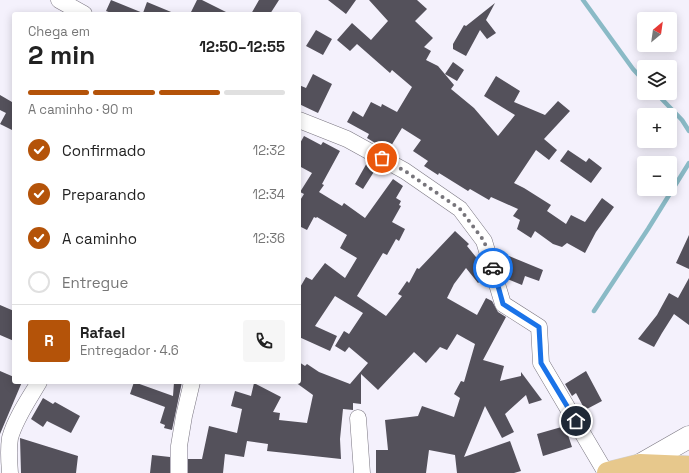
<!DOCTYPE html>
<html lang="pt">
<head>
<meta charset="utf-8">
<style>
	:root { --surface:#fff; --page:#f6f6f6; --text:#222; --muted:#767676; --line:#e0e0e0; --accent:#b45309 }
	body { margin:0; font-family:"Space Grotesk",sans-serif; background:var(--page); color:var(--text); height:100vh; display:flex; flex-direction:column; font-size:15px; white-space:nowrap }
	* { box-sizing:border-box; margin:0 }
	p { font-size:13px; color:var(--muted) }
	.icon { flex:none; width:22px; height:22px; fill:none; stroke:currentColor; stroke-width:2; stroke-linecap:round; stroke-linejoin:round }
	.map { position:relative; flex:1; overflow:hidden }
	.details { position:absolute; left:12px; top:12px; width:289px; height:372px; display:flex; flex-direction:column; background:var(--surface); border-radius:4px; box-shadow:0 2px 10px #0003 }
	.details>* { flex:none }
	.needle { width:26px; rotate:29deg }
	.buttons { position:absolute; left:637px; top:12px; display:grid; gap:8px }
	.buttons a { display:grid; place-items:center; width:40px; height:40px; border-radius:4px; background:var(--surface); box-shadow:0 2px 10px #0003; font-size:20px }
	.pin { position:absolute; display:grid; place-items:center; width:34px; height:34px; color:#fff; margin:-17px; border:2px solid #fff; border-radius:50%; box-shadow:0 1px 4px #0007 }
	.courier { position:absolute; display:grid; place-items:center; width:40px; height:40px; margin:-20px; border:3px solid #1a73e8; border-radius:50%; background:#fff; color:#222; box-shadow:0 1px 5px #0007 }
	.summary em { font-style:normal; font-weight:800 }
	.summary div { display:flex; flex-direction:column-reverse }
	.summary { display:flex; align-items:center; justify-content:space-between; height:68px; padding:0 16px }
	h1 { font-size:26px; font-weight:800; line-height:30px }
	.bar { display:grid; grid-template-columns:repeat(4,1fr); gap:6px 4px; align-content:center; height:48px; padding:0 16px }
	.bar i { height:5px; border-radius:3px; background:var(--line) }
	.bar .on { background:var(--accent) }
	.bar p { grid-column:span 4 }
	.line { display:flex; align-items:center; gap:10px; padding:0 16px; border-top:1px solid var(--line) }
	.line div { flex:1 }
	.round { display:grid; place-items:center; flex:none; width:42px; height:42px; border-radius:4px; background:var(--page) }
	ol { padding:0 16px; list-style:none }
	li { display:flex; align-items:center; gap:12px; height:44px }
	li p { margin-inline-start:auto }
	li .icon { padding:4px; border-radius:50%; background:var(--accent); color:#fff; stroke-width:4 }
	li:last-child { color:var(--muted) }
	li i { width:22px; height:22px; border:2px solid var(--line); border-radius:50% }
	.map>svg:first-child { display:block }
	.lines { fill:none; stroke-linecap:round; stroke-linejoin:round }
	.stream { stroke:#8abac6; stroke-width:4.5 }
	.building { fill:#54515b }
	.street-casing { stroke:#7a7681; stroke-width:17 }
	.secondary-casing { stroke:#7a7681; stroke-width:23 }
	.primary-casing { stroke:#d2d2d3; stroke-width:23 }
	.street { stroke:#fff; stroke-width:16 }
	.secondary { stroke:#fff; stroke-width:22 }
	.primary { stroke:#e7c88c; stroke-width:22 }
	.done { stroke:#77757b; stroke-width:4; stroke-dasharray:0 7.2 }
	.route { stroke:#1a73e8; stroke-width:5 }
</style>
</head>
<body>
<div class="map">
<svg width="689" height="473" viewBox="0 0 689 473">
	<rect width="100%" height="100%" fill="#f4f1fc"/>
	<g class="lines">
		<!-- stream -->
		<path class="stream" d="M583,0L633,69L644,81
			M656,93L682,120L689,131
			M594,311L648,229L689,163"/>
	</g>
	<!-- building -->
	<path class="building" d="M111,0L143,13L147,2L176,14H114L106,11Z
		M197,0H202L230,14H190Z
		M259,0H279L270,14H251Z
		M328,0H356L346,14Z
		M369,0H417L427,9L415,21L433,38L424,47L431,51L426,60L438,66L454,85L451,89L474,108L498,136L515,115L484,96L496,76L520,91L514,102L545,115L558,101L570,111L544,139L557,150L549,160L536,150L514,183L524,188L551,205L547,211L566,224L571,215L585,222L602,198L614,207L596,232L585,253L567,243L562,247L553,244L535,231L531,238L517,229L520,220L513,216L518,209L491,197L489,200L470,189L468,191L439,173L438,175L424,166L428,161L413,151L421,140L402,128L388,151L367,138L369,134L347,122L353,111L363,117L371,102L381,107L382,104L397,112L412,87L392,70L390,73L357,44L350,51L337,40L352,23L371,40L388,21Z
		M495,3L486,20L496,33L487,39L480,30L466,56L453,49V44L464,25L466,26Z
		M316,30L332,39L323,55L306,46Z
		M453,62L464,70L457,81L445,74Z
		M313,74L332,84L318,113L299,104V85L306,88Z
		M0,95L12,102L14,98V131L0,124L6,113L0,110Z
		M304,136L321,145L323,142L340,151L322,184L324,185L319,192L342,206L344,203L365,218L393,179L403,186L396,198L401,201L399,205L401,206L392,222L405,229L399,241L396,239L387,255L383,253L357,296L386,316L402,296L398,294L407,281L409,283L417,268L419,269L455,231L469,244L467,246L480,262L485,277L478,283L466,268L454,284L447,298L477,315L486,298L492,301L498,312L506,317L483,360L504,366L500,381L521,376V372L542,400L529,404L526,395L505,414L514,432L502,438L485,406L464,457L510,441L521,471L514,473H457L455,455L429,450L426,473H376V450H388L385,420L418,416L422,406L454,417L460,398L454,394L461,381L464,382L475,344L457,334L447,350L440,347L426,363L414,352L378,390L361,374V404L353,403V410L343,409L340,439L341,459L267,451L268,444L247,441L244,457L225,454L223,473H188V459H202L209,426L237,433L242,409L231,406L235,391L251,396L254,383L281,397L273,412L280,413L279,420L307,423L313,395L295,382H299V362L305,366L307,364L319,372L350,384L368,363L349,347L345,352L335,346L344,331L349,334L363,313L335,296L315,326L337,336L330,351L299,337V289L306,277L312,280L325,263L345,278L357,258L340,248L347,235L317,217L316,218L314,217L307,230L299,226V202L304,194L300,192L312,173L299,166V145Z
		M568,150L586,162L589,158L602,168L591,183L560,161Z
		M368,161L377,167L363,189L355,184Z
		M689,235V269L676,263Z
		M509,256L543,270L539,281L525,276L522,285L505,278L503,272Z
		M689,278V325L674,314L662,333L654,347L638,339L657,315L669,293L678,298Z
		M0,305L14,311V341L0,335Z
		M0,371L14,377V382H22L0,434Z
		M586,371L602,401L585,410L576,393L572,396L565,384Z
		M134,382L173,396L174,382H182L172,430L164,428L165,425L160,423L165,407L130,394Z
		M43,398L53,404L55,402L80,416L71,433L47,421L43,427L31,419Z
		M565,426L572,447L543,456L537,434Z
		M20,438L78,456L76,473H21Z
		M152,455L170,457V473H150Z"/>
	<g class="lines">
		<!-- street casing -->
		<g class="street-casing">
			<path id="street" d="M59,0L84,14
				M299,120L347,139L405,171L460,209L484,241L503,304L539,327L541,363L606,473
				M358,418L362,473
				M10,473C9,461 8,450 10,438C15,419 29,399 39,382
				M179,473V446L184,416L192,382"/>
		</g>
		<!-- secondary casing -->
		<g class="secondary-casing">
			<path id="secondary" d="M640,465L689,437"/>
		</g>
		<!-- primary casing -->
		<g class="primary-casing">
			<path id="primary" d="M608,473L640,465L689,467"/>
		</g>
		<!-- street -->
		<use href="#street" class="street"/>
		<!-- secondary -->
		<use href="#secondary" class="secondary"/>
		<!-- primary -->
		<use href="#primary" class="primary"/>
	</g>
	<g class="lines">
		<!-- done -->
		<path class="done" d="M382,158L405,171L460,209L484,241L493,268"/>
		<!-- route -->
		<path class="route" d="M493,268L503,304L539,327L541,363L576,421"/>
	</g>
</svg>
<div class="buttons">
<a><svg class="needle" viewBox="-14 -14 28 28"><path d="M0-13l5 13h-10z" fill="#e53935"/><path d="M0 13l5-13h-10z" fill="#767676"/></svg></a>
<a><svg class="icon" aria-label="layers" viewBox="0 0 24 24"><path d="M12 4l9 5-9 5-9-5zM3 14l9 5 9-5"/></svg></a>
<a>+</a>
<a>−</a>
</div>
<div class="pin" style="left:382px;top:158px;background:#ea580c"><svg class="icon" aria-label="bag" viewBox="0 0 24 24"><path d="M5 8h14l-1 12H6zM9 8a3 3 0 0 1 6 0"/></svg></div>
<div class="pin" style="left:576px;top:421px;background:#1f2937"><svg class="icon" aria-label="home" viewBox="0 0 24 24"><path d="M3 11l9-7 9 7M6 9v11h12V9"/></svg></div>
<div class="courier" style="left:493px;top:268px"><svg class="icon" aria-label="car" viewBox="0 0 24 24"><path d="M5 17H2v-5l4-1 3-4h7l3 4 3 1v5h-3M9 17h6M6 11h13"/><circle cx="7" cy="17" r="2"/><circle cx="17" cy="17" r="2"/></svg></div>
<section class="details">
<div class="summary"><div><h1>2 min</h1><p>Chega em</p></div><em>12:50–12:55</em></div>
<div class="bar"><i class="on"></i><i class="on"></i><i class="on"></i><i></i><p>A caminho · 90 m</p></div>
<ol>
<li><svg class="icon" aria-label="check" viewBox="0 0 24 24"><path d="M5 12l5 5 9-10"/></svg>Confirmado<p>12:32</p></li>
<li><svg class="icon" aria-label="check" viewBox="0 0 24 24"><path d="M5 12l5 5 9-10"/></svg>Preparando<p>12:34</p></li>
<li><svg class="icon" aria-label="check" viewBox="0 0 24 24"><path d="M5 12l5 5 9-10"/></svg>A caminho<p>12:36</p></li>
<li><i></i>Entregue</li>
</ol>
<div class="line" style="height:72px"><b class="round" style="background:var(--accent);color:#fff">R</b><div><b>Rafael</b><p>Entregador · 4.6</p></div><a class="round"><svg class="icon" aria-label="phone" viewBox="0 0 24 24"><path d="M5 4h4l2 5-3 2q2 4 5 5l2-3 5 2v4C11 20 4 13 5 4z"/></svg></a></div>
</section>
</div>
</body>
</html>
